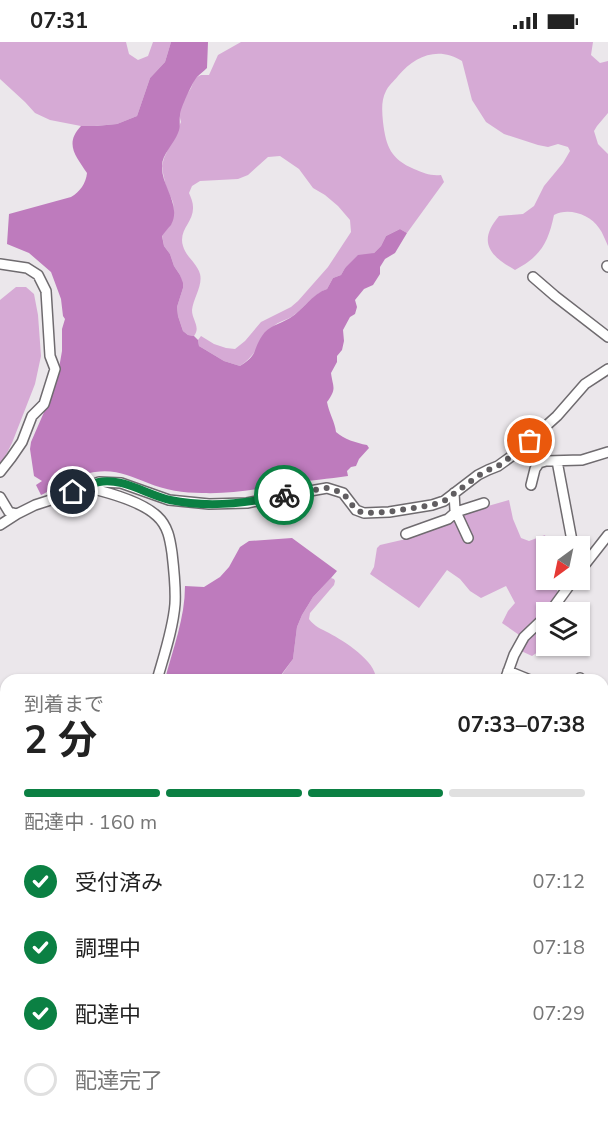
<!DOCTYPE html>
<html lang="ja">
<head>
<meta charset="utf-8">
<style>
	:root { --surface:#fff; --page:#f6f6f6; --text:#222; --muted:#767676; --line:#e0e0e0; --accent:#0b8043 }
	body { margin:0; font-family:"Nunito Sans","Noto Sans JP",sans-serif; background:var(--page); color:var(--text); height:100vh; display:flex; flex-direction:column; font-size:22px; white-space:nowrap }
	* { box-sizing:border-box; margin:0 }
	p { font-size:20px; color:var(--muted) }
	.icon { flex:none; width:33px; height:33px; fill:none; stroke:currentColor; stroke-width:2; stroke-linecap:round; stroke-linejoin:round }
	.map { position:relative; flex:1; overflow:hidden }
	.details { position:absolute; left:0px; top:632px; width:609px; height:452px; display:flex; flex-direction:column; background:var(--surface); border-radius:18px 18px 0 0; box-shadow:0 2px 4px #0004 }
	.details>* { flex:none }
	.needle { width:39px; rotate:213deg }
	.controls { position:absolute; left:536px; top:494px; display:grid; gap:12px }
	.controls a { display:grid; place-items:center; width:54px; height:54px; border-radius:0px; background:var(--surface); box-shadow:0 2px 4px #0004; font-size:30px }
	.pin { position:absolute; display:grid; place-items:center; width:51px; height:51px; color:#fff; margin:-26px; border:3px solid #fff; border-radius:50%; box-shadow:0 2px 6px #0007 }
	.courier { position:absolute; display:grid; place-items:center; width:60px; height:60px; margin:-30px; border:4px solid #0b8043; border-radius:50%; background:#fff; color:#222; box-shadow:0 2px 8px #0007 }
	.headline em { font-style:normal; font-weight:700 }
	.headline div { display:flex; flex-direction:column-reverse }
	.headline { display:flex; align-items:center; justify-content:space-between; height:102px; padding:0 24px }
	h1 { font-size:39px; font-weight:700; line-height:45px }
	.bar { display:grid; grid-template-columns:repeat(4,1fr); gap:9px 6px; align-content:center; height:72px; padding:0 24px }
	.bar i { height:8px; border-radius:4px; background:var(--line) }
	.bar .on { background:var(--accent) }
	.bar p { grid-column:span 4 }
	ol { padding:0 24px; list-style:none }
	li { display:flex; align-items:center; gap:18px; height:66px }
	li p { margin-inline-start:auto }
	li .icon { padding:6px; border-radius:50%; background:var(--accent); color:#fff; stroke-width:4 }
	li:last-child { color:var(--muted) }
	li i { width:33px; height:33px; border:3px solid var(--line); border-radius:50% }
	.status { display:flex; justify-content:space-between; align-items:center; height:42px; padding:0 30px; background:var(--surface); direction:ltr }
	.status svg { height:16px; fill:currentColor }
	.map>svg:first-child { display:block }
	.green { fill:#d6aad5 }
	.water { fill:#be7bbd }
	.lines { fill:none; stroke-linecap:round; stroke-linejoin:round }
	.river { stroke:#be7bbd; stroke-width:16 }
	.minor-casing { stroke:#6f6b6f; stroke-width:12 }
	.minor { stroke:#fff; stroke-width:9 }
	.done { stroke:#615e61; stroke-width:6; stroke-dasharray:0 10.8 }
	.route { stroke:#0b8043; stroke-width:8 }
</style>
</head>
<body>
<div class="status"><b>07:31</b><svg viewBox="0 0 49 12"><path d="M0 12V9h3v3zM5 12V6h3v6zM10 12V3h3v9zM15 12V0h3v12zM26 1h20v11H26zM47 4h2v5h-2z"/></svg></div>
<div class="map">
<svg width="608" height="1082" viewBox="0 0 608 1082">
	<rect width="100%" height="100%" fill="#ebe7eb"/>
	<!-- green -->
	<path class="green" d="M0,0H126L129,12L138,18L148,14L153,0H171L165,20L150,36L137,74L117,82L95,84H81L50,78L35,71L25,60L0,37Z
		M241,0H593L591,13L600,21L608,19V71L597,84L594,89L598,102L608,112V204C605,198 603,191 599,186C590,172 568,165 554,173C548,201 541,214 515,228C490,214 477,200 499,174L523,172L534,164L544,144L563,121L570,109L568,105L558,102L548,105L538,103L504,92L486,80L472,58L462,19C438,4 415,14 398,34C394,39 388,44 386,49C381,58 382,70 383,80C386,105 391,117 414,127C424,131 430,134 441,133L444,140L407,191L400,187L386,194L381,204L374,211L345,226L341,233L333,236L327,247C314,252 305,265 294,273C288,278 278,279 273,285C261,298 255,314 240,324L224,319L199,304L198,298L201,294L214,302L226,306L235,307L245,299L261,280L291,265L298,259L328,225L351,190L350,178L338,164L325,153L313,146L299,127L280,114L268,115L248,133L238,137L200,139L192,144L189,151C191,156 193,160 193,165C194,180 178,188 183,204C186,215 197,221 200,232C203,243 193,257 192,268C192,278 201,285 194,294L188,293L183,289L178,274L177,265L183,246L180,233L174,224L170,212L164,204L162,193L171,182L174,169L173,160L166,145L163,131L162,124L164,116L181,80L179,72L183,59L191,46L195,36L201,33H209L218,13Z
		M16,245H26L34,252L38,273L41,314L35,342L12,401L0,425V258Z
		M486,458L488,464L509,458L513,477L521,496L529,499L545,493L548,504H546V537H555C559,557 557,556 572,570H546V603H548L532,614L519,608L525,597L502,581L508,569L515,561L506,544L481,556L470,549L460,537L447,528L419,566L370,532L374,525L377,506L380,503L406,497L411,488Z
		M331,536L334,537L335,539L334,543L310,571L309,577C314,584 321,587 329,591C344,599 376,619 376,637L278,638L293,617L297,585L302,573L313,555Z
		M0,968L6,970V1077H60L57,1082H0Z"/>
	<!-- water -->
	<path class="water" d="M171,0H208L207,26C204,29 200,32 197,35C193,39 180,67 180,73C179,80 181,84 178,91C174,102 162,112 162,124C161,144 182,163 171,183C168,186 165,190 162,194L164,204L170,212L174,224L180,233L183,241V246L177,265L178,274L183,289L188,293L194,294L198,298L199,304L224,319L240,324C259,312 252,309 262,294C268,284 280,282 290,276C303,268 312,252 327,247L333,236L341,233L345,226L358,213L374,211L381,204L386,194L400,187L407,191L395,211L385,217L380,225V232L373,243L364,247L355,258L357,265L355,272L350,275L343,288L344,299L342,308L337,314V320L331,331C333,346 337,346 327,360C329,371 335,380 336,390C344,397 356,401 367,403L369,406L359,417L356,424L351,425L347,429L348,434C329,437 309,438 289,442C258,447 234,452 202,451C184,451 165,448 148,441C130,434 116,427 95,430C86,431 59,440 52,446C48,449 46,451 41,453L36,443L42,439L34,434L30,407L31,400L48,361L58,332L62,309V287L65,277L63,274L61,257L51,230L29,211L7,202L9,172L71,155C80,150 86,141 87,131C76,114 64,102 81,84H96L117,82L137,74L150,36L165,20Z
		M292,496L337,529L331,536L313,555L302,573L297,585L293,617L278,637H165C173,606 185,576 185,544L204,545L220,535L229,525L240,505L249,499Z"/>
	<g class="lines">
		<!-- river -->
		<path class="river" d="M403,1082L405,1077"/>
		<!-- minor casing -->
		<g class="minor-casing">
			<path id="minor" d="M0,222L27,226L38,233L46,249L50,314L55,327L44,362L32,374L22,400L11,416L0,430
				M607,224L608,225
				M533,235L555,254L608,295
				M557,419L573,504
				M531,443L535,427L539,421L546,419L582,418L608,410
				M85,445C107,450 141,459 157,474C168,484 170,497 172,511C174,528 176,545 175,562C173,587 164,613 157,638
				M454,451L455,468L468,496
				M0,455L9,470L17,472L35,463L60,455L99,440L121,441L169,458L209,462L247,461L287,453L327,446L343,451L356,468L364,471L389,470L432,463L444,459L478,433L488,428L498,424L516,411L557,374L585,342L608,327
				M0,483L17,472
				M406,492L448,477L456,470L484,461
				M579,530L608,493
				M550,570L574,537
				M508,629L530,638
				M505,638L514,613L524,595L546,574
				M580,638V636
				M603,667L608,669
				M603,723L607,717
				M603,906L608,899
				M603,936L608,939
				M603,1009L608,1002
				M603,1056L608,1060
				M176,1077L177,1082
				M216,1077L220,1082
				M273,1077L277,1082
				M440,1077L445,1082
				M517,1077L522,1082
				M548,1077L552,1082
				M289,1082L294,1077
				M413,1082L415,1077
				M472,1082L477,1077"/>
		</g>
		<!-- minor -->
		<use href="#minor" class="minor"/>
	</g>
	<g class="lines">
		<!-- done -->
		<path class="done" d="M284,453L327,446L343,451L356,468L364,471L388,470L432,463L444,459L478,434L488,428L498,424L516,411L530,399"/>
		<!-- route -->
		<path class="route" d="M73,450C81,447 90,442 99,440C121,435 148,453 170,458C208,466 246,462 284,453"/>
	</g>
</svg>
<div class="controls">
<a><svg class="needle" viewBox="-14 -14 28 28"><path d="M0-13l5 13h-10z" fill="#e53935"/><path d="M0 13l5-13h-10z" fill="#767676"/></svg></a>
<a><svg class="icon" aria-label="layers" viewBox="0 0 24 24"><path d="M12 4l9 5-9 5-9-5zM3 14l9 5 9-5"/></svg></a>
</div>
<div class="pin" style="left:530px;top:399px;background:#ea580c"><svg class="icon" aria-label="bag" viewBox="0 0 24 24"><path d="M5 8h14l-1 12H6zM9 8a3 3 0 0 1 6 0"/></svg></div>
<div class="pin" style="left:73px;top:450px;background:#1f2937"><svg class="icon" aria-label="home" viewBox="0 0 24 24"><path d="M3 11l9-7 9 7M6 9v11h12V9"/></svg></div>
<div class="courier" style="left:284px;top:453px"><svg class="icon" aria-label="bike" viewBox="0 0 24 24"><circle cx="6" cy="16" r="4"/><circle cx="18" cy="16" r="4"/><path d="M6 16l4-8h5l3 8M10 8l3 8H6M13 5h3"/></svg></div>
<section class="details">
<div class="headline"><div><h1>2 分</h1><p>到着まで</p></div><em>07:33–07:38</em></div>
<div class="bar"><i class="on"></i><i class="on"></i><i class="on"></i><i></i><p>配達中 · 160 m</p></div>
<ol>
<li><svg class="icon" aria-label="check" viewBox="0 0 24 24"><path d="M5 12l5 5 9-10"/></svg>受付済み<p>07:12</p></li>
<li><svg class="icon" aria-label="check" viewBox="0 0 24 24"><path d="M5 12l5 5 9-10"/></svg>調理中<p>07:18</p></li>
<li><svg class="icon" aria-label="check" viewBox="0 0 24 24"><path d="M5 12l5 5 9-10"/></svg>配達中<p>07:29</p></li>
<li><i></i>配達完了</li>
</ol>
</section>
</div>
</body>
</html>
